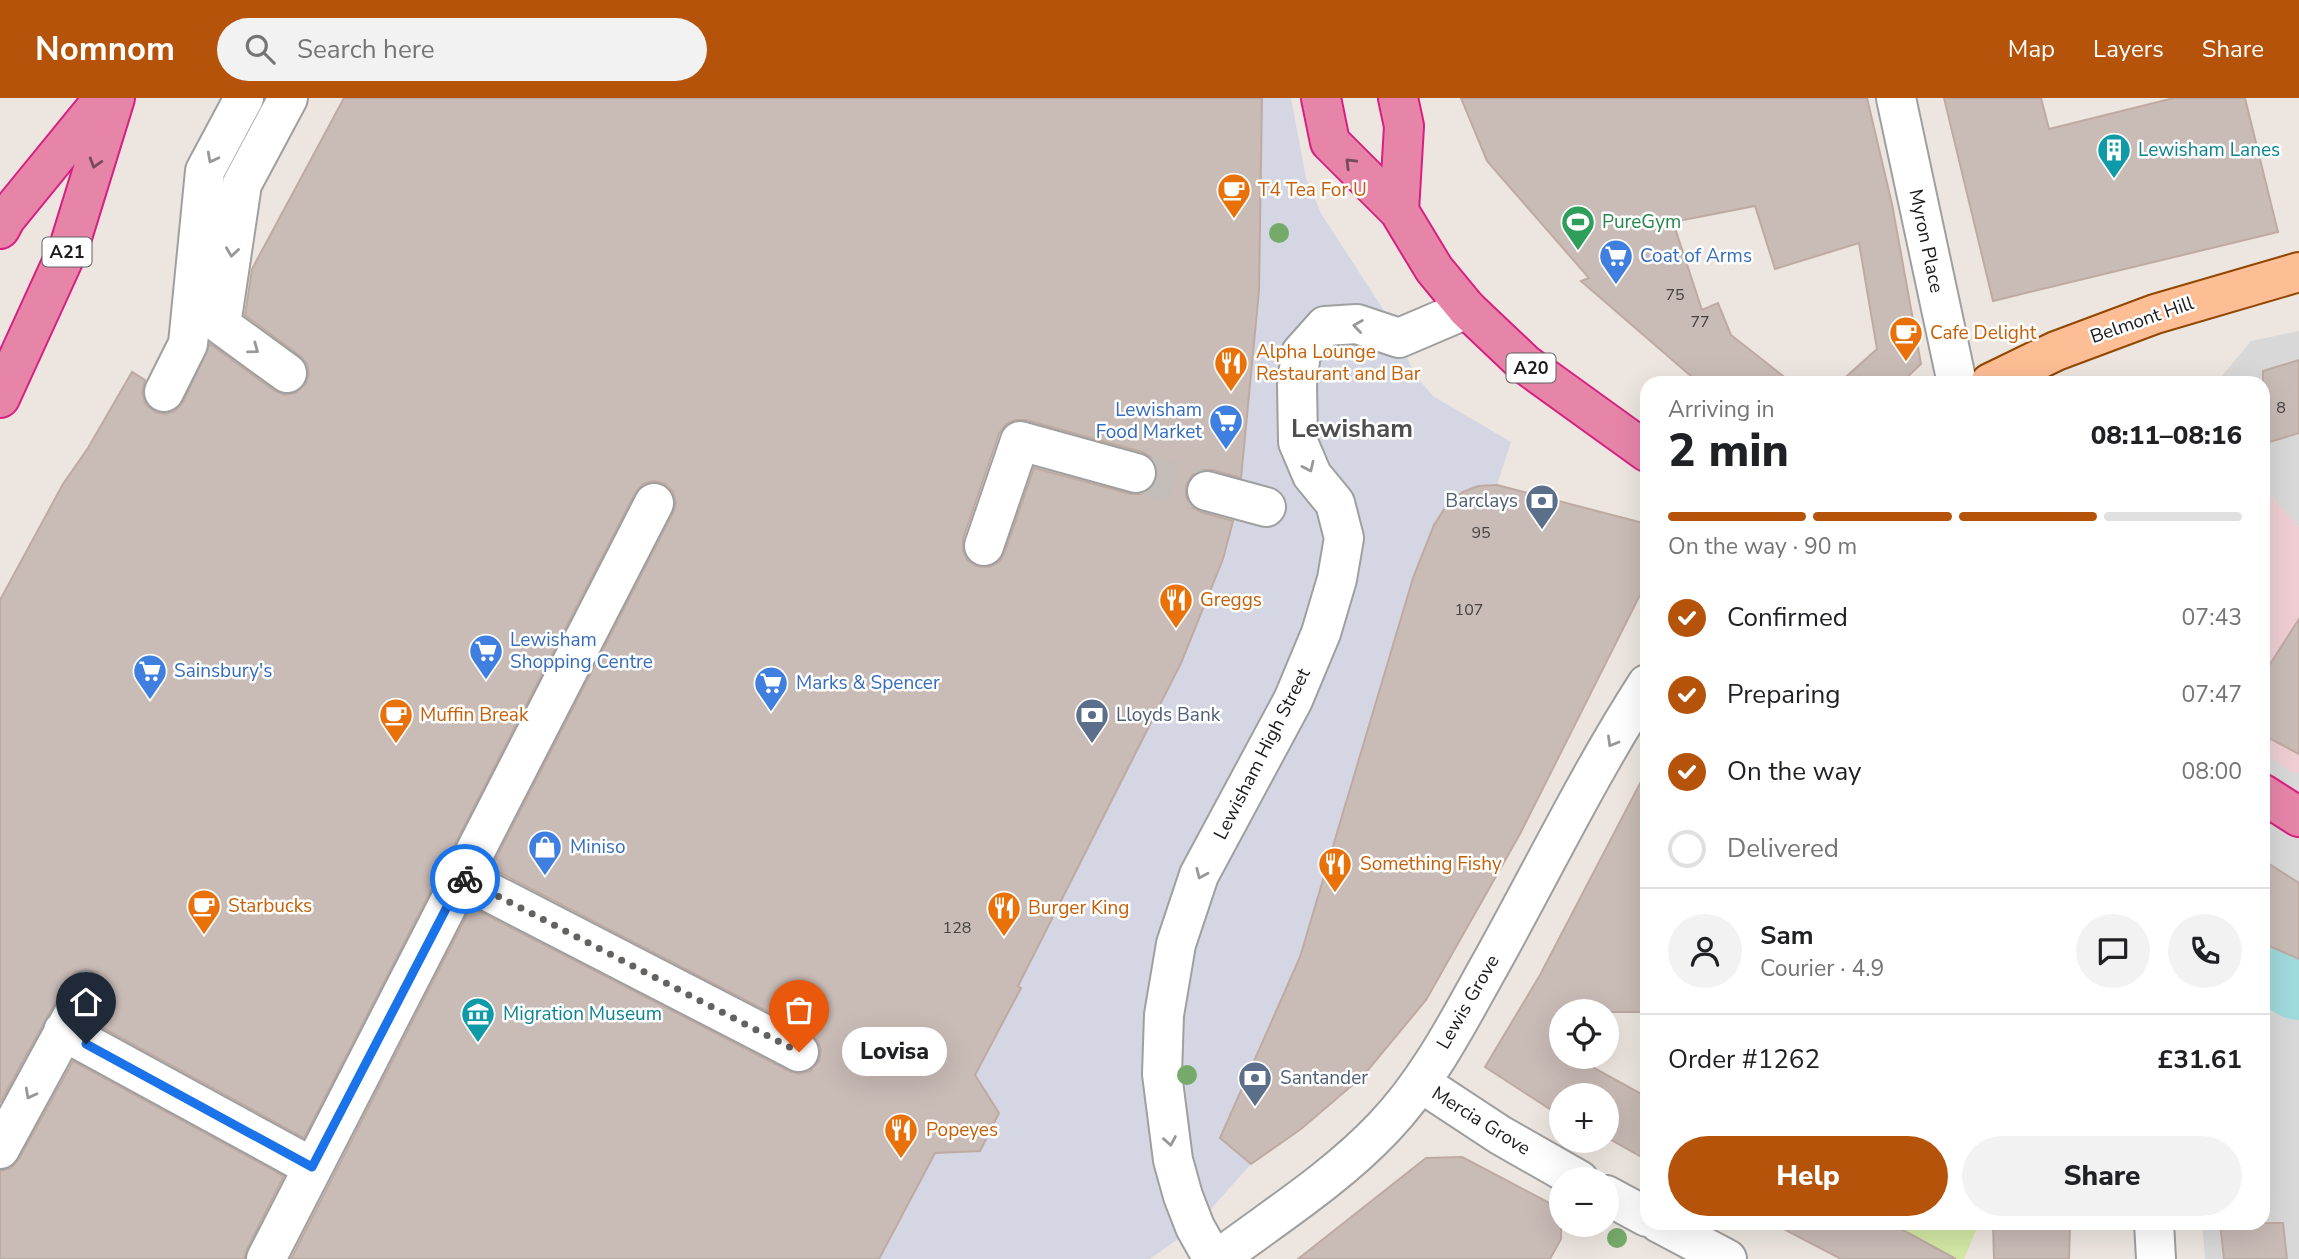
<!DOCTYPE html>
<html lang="en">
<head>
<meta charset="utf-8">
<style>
	:root { --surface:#fff; --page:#f2f2f2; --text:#202124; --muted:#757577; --line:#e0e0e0; --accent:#b45309 }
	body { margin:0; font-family:"Nunito Sans",sans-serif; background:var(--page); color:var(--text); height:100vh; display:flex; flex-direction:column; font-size:26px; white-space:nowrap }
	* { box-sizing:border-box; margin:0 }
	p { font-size:23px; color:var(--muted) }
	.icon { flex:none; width:38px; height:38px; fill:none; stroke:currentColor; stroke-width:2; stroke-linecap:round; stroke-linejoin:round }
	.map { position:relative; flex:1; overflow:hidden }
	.panel { position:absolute; left:1640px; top:278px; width:630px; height:854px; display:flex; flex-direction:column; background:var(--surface); border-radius:21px; box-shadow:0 7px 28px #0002 }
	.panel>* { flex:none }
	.buttons { position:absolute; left:1549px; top:901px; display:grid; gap:14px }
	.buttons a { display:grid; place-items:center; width:70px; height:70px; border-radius:50%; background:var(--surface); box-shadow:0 7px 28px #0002; font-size:35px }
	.pin { position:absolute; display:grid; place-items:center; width:60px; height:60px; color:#fff; margin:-72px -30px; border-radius:50% 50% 50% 0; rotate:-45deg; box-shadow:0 0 7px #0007 }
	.pin .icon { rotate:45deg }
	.courier { position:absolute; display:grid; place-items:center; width:70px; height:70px; margin:-35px; border:5px solid #1a73e8; border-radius:50%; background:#fff; color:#222; box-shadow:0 2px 9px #0007 }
	.bubble { position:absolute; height:49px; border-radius:24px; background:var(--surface); box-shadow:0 7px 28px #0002; font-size:23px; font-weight:800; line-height:49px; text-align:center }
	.head em { font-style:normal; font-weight:800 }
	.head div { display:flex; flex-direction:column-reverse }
	.head { display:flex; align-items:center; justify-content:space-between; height:119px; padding:0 28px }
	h1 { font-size:46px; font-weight:800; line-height:52px }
	.bar { display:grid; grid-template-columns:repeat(4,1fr); gap:10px 7px; align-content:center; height:84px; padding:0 28px }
	.bar i { height:9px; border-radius:5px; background:var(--line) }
	.bar .selected { background:var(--accent) }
	.bar p { grid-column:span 4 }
	.line { display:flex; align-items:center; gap:18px; padding:0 28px; border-top:2px solid var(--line) }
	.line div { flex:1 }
	.round { display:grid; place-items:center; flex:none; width:74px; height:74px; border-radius:37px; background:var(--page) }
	ol { padding:0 28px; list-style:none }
	li { display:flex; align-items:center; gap:21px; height:77px }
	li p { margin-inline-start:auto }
	li .icon { padding:7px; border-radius:50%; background:var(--accent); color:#fff; stroke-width:4 }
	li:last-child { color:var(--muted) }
	li i { width:38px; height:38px; border:4px solid var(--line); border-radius:50% }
	.action { display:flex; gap:14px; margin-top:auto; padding:14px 28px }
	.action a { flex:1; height:80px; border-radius:42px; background:var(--accent); color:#fff; font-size:28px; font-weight:800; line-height:80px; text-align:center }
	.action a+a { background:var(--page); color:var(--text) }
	header { display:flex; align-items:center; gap:42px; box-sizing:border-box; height:98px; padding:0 35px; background:var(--accent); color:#fff }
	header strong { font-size:33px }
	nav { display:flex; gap:38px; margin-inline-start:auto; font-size:24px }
	.search { width:490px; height:63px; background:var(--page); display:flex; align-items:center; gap:18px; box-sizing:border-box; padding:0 24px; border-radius:38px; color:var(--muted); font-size:26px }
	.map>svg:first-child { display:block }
	.residential { fill:#d9d8d8 }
	.commercial { fill:#efced3 }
	.grass { fill:#d3e9a4 }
	.plaza { fill:#d4d7e3 }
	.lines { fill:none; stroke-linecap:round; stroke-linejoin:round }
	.river { stroke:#9fdadc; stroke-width:80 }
	.building { fill:#c9bbb6; stroke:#bfaaa2; stroke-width:2; fill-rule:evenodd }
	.minor-tunnel { stroke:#c3bdb9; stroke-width:38; stroke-dasharray:38 19; stroke-linecap:butt }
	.minor-casing { stroke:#9f9f9f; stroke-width:42 }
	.major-casing { stroke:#924700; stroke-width:42 }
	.highway-casing { stroke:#d82081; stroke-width:42 }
	.minor { stroke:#fff; stroke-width:38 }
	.major { stroke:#fdbd95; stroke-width:38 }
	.highway { stroke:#e785a9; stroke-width:38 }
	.tree { fill:#76aa6a }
	.oneway { stroke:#989898 }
	.oneway2 { stroke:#774b5b }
	.done { stroke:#646260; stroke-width:7; stroke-dasharray:0 12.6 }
	.route { stroke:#1a73e8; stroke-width:9 }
	.labels { text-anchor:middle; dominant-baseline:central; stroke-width:5; stroke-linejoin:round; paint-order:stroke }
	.number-label { font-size:16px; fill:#464342 }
	.shield { fill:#fff; stroke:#5f5f5f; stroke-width:2 }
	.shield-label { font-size:18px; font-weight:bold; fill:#1b1b1b }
	.culture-label { font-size:19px; fill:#0d838f; stroke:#fff; text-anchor:start }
	.food-label { font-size:19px; fill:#c56008; stroke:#fff; text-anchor:start }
	.leisure-label { font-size:19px; fill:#27864d; stroke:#fff; text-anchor:start }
	.street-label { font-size:19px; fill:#1b1b1b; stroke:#fff }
	.shop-label { font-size:19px; fill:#366cbe; stroke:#fff; text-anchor:start }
	.service-label { font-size:19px; fill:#4e5e75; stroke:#fff; text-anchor:start }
	.district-label { font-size:26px; font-weight:bold; fill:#4e4e4e; stroke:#fff }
</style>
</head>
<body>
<header>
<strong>Nomnom</strong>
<div class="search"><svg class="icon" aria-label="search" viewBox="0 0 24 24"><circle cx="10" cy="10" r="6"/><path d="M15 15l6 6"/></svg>Search here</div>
<nav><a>Map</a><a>Layers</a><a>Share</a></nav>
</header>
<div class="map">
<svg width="2299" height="1161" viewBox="0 0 2299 1161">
	<rect width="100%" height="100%" fill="#ede6e0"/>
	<!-- residential -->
	<path class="residential" d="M2299,233V429L2263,389V285H2216L2251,243Z
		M2299,514V1161H2205L2202,1125H2263V577Z"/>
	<!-- commercial -->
	<path class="commercial" d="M2263,389L2299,429V674L2294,676L2263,654Z"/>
	<!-- grass -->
	<path class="grass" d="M1890,1125H1979L1964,1161H1958Z"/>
	<!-- plaza -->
	<path class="plaza" d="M1261,0H1291L1306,80L1322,117L1394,228L1414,276L1433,298L1511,344L1497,387L1478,388L1463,394L1448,405L1331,757L1300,859L1220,1039L1251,1066L1195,1129L1150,1161H879L935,1055L980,1053L999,1016L975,977L1021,890L1018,888L1181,565L1223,461L1240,390L1253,256L1259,186Z"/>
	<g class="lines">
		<!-- river -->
		<path class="river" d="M2263,862L2299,882"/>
	</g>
	<!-- building -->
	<path class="building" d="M344,0H1262L1259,193L1241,380L1213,372H1202L1192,377L1186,388V399L1192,409L1201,414L1233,423L1223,461L1181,565L1018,888L1021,890L975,977L999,1015L980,1053L935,1055L879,1161H291L471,809L789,973L799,976L810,973L819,963L821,952L818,943L809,935L491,770L673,415L676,405L673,394L665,386L654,383L643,386L635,395L304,1040L94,925L105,903L108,892L105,882L97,874L86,871L75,874L67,883L0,1005V502L63,386L88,350L132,274L145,282L142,295L146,307L155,314L165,316L175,313L183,304L210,246L275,293L284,297L295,295L305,287L309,277L307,266L300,258L245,217L252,171ZM1016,322H1026L1142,354L1151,359L1157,369V381L1151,391L1142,396H1131L1034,370L1004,456L999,464L989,469L976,468L967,462L963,453V441L999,336L1006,326Z
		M1461,0H1867L1892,106L1921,266L1901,285H1839L1877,251L1859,145L1775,171L1755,108L1673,124L1702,212L1718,205L1731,237L1792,285H1699L1581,183L1589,180L1487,63Z
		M1944,0H2041L2049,31L2174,0H2245L2278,134L1993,203Z
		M2299,262V335L2263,346V273Z
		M1497,387L1647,426V483L1520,736L1426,902L1363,978L1301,1031L1251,1066L1220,1040L1300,859L1413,480L1434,427L1448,405L1463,394L1478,388Z
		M2299,521V656L2263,637V577Z
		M1647,672V914H1610L1606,921V914H1561V959H1588L1585,965L1647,999V1062L1606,1039V998H1561L1559,1017L1485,969L1540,877Z
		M2263,762L2299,785V861L2263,845Z
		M73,963L284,1078L247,1151L244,1161H0V1073L11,1070L19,1061Z
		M1462,1059L1561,1111V1141L1550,1161H1298L1426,1060Z
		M1772,1125H1890L1956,1161H1841Z
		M1993,1125H2070L2069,1161H1994Z
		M2220,1125H2283L2287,1161H2224Z"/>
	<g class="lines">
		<!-- minor-tunnel -->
		<path class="minor-tunnel" d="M1136,375L1207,393"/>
		<!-- minor casing -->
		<g class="minor-casing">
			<path id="minor" d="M1896,0L1957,285
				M287,275L221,227L242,86L288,0
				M164,294L188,246L205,73L244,0
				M1207,393L1266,409
				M984,448L1020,343L1136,375
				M462,780L799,954
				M63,933L312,1069
				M1421,985L1500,1037L1579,1082
				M0,1051L86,893
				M1606,1097L1647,1119
				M1659,1125L1727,1161
				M2154,1125L2156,1161
				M266,1161L654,405
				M1213,1161L1195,1129L1183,1098L1173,1062L1162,976L1164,917L1176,846L1199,777L1293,602L1321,535L1337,481L1344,440L1335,405L1312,377L1298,344L1297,286L1301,255L1325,228L1357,226L1399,240L1467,211
				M1218,1161C1274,1119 1336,1080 1384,1029C1427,984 1456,928 1486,874C1540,778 1587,679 1647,586"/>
		</g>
		<!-- major casing -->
		<g class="major-casing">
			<path id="major" d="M1990,285L2056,253L2155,216L2299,174"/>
		</g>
		<!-- highway casing -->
		<g class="highway-casing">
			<path id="highway" d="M1321,0L1330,44L1399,113L1434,171L1467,211L1525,266L1647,354
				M1398,0L1404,28L1399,113
				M0,131L6,120L104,0
				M0,300L69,149L115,0
				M2263,696L2299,719"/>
		</g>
		<!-- minor -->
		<use href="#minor" class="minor"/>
		<!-- major -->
		<use href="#major" class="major"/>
		<!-- highway -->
		<use href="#highway" class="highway"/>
	</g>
	<!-- trees -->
	<g class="tree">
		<circle cx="1279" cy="135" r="10"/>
		<circle cx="1187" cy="977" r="10"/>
		<circle cx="1617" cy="1140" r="10"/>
	</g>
	<!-- one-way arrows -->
	<defs><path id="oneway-chevron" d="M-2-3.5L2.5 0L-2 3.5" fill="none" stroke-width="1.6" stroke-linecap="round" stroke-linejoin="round" transform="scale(1.75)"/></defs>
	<g class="oneway">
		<use href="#oneway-chevron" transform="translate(212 60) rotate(118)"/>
		<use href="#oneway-chevron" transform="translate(232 154) rotate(98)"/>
		<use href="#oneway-chevron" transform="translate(1358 228) rotate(-172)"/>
		<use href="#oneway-chevron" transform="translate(254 251) rotate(36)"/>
		<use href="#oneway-chevron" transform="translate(1309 369) rotate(65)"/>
		<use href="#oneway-chevron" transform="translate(1612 644) rotate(120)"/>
		<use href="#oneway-chevron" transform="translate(1201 776) rotate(114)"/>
		<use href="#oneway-chevron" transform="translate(30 996) rotate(118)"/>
		<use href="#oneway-chevron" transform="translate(1170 1043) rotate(80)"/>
	</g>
	<g class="oneway2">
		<use href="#oneway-chevron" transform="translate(95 65) rotate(107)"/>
		<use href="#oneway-chevron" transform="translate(1350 65) rotate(-135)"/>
	</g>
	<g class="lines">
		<!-- done -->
		<path class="done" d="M465,781L799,954"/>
		<!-- route -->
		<path class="route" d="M86,946L312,1069L462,780L465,781"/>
	</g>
	<!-- icons -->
	<defs>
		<g id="building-pin" transform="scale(1.75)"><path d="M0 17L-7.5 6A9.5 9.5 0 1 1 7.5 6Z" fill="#0f9aa8" stroke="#fff"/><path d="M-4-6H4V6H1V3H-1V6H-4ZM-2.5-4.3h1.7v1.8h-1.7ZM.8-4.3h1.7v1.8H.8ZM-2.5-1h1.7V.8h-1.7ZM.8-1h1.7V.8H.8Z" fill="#fff"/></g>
		<g id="cafe-pin" transform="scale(1.75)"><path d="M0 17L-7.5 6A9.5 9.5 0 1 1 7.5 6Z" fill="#e8710a" stroke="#fff"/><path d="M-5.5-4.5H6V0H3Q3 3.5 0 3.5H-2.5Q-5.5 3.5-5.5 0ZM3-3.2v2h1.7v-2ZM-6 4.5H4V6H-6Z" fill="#fff"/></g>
		<g id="stadium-pin" transform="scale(1.75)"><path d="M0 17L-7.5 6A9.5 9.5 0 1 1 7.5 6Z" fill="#2e9e5b" stroke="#fff"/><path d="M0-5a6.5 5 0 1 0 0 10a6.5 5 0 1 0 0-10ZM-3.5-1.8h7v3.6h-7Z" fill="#fff"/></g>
		<g id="supermarket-pin" transform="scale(1.75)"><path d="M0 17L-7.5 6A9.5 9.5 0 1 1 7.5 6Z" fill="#3f7fe0" stroke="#fff"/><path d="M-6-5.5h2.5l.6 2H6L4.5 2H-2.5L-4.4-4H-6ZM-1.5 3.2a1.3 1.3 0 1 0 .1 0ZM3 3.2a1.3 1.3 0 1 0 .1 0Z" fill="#fff"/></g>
		<g id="restaurant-pin" transform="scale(1.75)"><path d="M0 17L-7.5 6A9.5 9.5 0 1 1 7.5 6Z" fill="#e8710a" stroke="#fff"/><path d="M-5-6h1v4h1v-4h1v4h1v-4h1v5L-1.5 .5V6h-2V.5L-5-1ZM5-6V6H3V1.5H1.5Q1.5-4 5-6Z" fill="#fff"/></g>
		<g id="bank-pin" transform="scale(1.75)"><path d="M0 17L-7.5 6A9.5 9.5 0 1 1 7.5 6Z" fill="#5c6f8a" stroke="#fff"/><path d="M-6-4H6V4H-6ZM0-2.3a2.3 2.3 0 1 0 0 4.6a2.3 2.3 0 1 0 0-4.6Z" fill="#fff"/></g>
		<g id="shop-pin" transform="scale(1.75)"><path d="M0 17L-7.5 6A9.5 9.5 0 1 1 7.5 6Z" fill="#3f7fe0" stroke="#fff"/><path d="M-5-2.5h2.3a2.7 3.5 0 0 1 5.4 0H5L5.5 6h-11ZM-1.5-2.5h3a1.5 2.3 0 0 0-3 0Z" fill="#fff"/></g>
		<g id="museum-pin" transform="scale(1.75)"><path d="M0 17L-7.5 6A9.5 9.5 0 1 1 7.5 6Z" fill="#0f9aa8" stroke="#fff"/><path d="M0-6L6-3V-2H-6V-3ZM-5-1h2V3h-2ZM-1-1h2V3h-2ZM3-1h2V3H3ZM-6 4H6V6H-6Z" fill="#fff"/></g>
	</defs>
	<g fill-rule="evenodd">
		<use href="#building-pin" x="2114" y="52"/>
		<use href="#cafe-pin" x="1234" y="92"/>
		<use href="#stadium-pin" x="1578" y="124"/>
		<use href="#supermarket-pin" x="1616" y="158"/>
		<use href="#cafe-pin" x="1906" y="235"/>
		<use href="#restaurant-pin" x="1231" y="265"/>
		<use href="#supermarket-pin" x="1226" y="323"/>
		<use href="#bank-pin" x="1542" y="403"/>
		<use href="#restaurant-pin" x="1176" y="502"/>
		<use href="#supermarket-pin" x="486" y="553"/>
		<use href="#supermarket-pin" x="150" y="573"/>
		<use href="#supermarket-pin" x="771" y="585"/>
		<use href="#cafe-pin" x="396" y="617"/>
		<use href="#bank-pin" x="1092" y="617"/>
		<use href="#shop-pin" x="545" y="749"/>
		<use href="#restaurant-pin" x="1335" y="766"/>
		<use href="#cafe-pin" x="204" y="808"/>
		<use href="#restaurant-pin" x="1004" y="810"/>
		<use href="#museum-pin" x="478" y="916"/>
		<use href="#bank-pin" x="1255" y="980"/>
		<use href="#restaurant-pin" x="901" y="1032"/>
	</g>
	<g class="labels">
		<!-- number labels -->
		<g class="number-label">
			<text x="1675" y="197">75</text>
			<text x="1700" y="224">77</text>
			<text x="2281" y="310">8</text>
			<text x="1481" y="435">95</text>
			<text x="1469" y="512">107</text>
			<text x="957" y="830">128</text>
		</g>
		<!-- shield labels -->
		<g class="shield">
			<rect x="42.5" y="139.5" width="49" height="29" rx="5"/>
			<rect x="1506.5" y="255.5" width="49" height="29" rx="5"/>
		</g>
		<g class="shield-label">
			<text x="67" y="154">A21</text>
			<text x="1531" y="270">A20</text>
		</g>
		<!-- culture labels -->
		<g class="culture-label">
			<text x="2138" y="52">Lewisham Lanes</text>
			<text x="503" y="916">Migration Museum</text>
		</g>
		<!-- food labels -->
		<g class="food-label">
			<text x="1258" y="92">T4 Tea For U</text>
			<text x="1930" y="235">Cafe Delight</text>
			<text x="1256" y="254">Alpha Lounge<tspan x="1256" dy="22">Restaurant and Bar</tspan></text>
			<text x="1200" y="502">Greggs</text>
			<text x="420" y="617">Muffin Break</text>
			<text x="1360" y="766">Something Fishy</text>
			<text x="228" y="808">Starbucks</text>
			<text x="1028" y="810">Burger King</text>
			<text x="926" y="1032">Popeyes</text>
		</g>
		<!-- leisure labels -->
		<g class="leisure-label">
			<text x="1602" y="124">PureGym</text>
		</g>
		<!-- street labels -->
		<g class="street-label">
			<text transform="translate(1926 143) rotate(78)">Myron Place</text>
			<text transform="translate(2142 222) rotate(-19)">Belmont Hill</text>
			<text transform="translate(1262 656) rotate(-63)">Lewisham High Street</text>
			<text transform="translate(1468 904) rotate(-60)">Lewis Grove</text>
			<text transform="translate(1481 1023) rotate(32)">Mercia Grove</text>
		</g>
		<!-- shop labels -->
		<g class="shop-label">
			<text x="1640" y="158">Coat of Arms</text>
			<text x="1202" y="312" text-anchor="end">Lewisham<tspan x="1202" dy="22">Food Market</tspan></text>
			<text x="510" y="542">Lewisham<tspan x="510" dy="22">Shopping Centre</tspan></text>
			<text x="174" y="573">Sainsbury's</text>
			<text x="796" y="585">Marks &amp; Spencer</text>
			<text x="570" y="749">Miniso</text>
		</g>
		<!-- service labels -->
		<g class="service-label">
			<text x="1518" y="403" text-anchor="end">Barclays</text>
			<text x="1116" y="617">Lloyds Bank</text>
			<text x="1280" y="980">Santander</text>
		</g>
		<!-- district labels -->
		<g class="district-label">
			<text x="1352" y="330">Lewisham</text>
		</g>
	</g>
</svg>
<div class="buttons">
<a><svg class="icon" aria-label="locate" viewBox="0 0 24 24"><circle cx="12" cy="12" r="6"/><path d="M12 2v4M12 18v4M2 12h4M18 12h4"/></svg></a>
<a>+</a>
<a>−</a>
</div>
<div class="pin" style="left:799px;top:954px;background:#ea580c"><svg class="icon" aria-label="bag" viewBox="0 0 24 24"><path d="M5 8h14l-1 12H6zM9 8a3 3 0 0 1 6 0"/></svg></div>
<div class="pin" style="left:86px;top:946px;background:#1f2937"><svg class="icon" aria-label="home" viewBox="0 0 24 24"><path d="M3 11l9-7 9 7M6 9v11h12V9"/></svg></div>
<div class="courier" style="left:465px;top:781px"><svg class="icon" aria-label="bike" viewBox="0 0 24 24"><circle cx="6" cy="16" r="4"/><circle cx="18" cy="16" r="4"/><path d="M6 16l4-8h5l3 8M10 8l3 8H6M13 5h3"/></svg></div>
<div class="bubble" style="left:842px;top:929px;width:105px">Lovisa</div>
<section class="panel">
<div class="head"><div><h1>2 min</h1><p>Arriving in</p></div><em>08:11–08:16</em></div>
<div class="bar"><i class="selected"></i><i class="selected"></i><i class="selected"></i><i></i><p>On the way · 90 m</p></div>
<ol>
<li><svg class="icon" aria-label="check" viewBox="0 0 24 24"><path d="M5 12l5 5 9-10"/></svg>Confirmed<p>07:43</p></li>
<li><svg class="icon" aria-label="check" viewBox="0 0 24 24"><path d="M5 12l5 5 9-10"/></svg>Preparing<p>07:47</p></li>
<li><svg class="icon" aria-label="check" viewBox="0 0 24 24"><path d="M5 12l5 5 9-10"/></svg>On the way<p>08:00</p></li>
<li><i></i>Delivered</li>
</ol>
<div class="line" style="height:126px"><a class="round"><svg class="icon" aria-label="person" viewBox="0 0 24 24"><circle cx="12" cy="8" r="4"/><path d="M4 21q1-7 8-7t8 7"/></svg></a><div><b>Sam</b><p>Courier · 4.9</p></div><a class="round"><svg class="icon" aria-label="chat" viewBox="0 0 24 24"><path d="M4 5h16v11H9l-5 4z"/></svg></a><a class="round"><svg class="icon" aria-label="phone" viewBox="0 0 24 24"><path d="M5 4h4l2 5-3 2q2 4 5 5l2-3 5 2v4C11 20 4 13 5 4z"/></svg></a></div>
<div class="line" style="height:91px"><div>Order #1262</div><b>£31.61</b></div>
<div class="action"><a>Help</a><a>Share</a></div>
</section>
</div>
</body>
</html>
